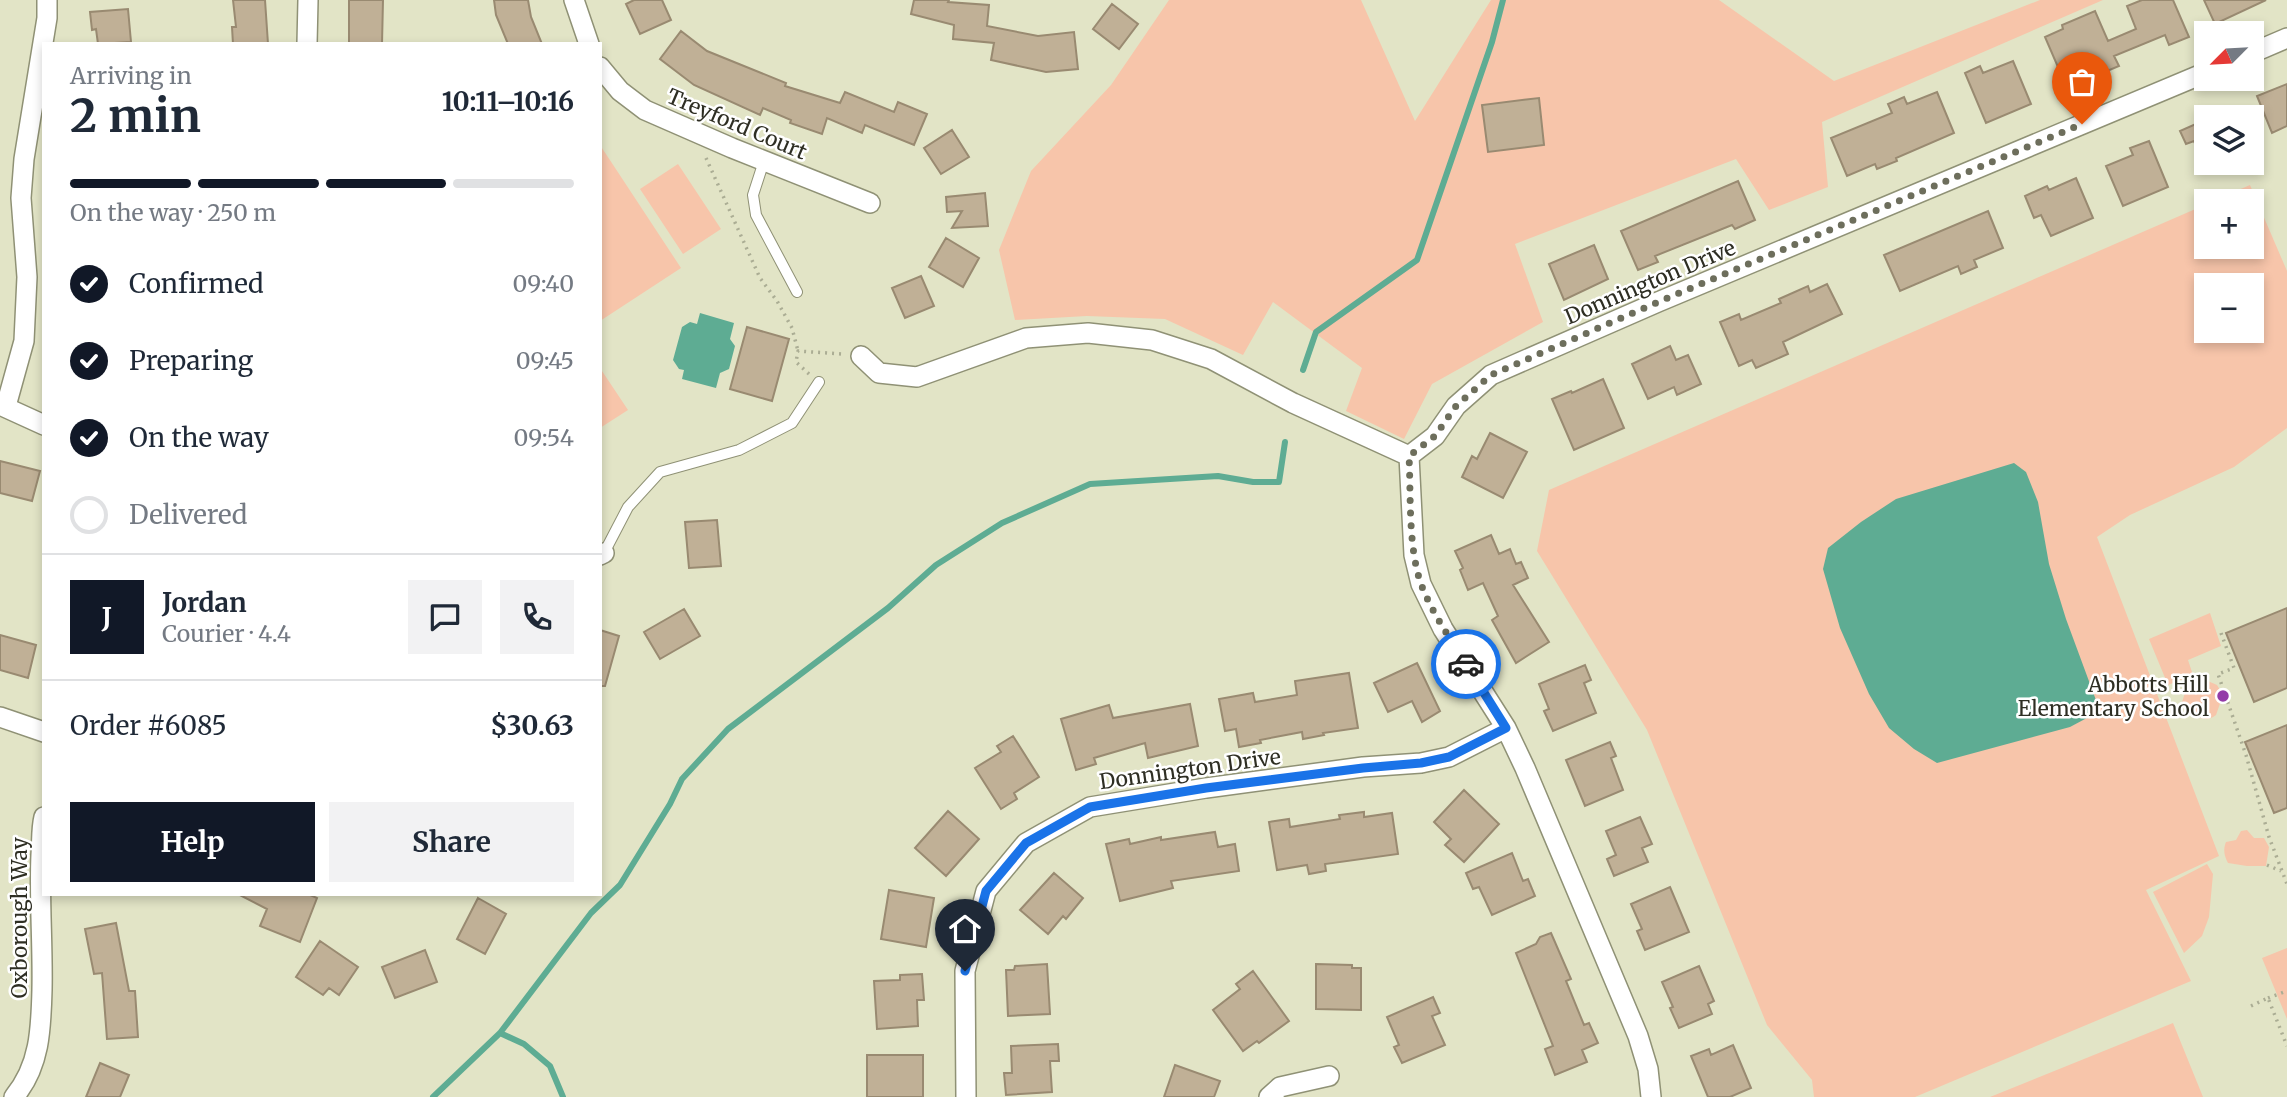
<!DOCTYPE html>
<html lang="en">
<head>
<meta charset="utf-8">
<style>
	:root { --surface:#fff; --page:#f2f2f3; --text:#1f2937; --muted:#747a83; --line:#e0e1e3; --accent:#111827 }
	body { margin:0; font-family:Merriweather,serif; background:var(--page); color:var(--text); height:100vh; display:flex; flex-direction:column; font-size:26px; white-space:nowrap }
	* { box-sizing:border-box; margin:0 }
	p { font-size:23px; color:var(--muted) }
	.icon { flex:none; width:38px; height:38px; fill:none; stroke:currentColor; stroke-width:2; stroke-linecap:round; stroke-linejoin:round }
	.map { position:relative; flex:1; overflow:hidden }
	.side { position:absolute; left:42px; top:42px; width:560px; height:854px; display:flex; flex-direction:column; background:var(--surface); border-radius:0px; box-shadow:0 4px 10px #0003 }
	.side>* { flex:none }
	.needle { width:46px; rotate:246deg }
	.tools { position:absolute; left:2194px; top:21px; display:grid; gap:14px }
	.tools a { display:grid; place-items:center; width:70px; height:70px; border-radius:0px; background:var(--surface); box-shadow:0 4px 10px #0003; font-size:35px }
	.pin { position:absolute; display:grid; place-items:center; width:60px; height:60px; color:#fff; margin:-72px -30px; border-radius:50% 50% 50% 0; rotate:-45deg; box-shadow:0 0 7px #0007 }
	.pin .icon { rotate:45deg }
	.courier { position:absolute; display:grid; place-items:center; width:70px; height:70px; margin:-35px; border:5px solid #1a73e8; border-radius:50%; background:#fff; color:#222; box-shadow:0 2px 9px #0007 }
	.head em { font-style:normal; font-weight:700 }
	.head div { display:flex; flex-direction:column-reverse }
	.head { display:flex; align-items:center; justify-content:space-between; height:119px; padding:0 28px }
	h1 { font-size:46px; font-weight:700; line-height:52px }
	.bar { display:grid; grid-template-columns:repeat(4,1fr); gap:10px 7px; align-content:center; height:84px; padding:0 28px }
	.bar i { height:9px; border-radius:5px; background:var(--line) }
	.bar .active { background:var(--accent) }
	.bar p { grid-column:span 4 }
	.line { display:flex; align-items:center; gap:18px; padding:0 28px; border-top:2px solid var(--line) }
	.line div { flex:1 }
	.round { display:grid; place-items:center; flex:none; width:74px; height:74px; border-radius:0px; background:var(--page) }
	ol { padding:0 28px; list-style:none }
	li { display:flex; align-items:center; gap:21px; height:77px }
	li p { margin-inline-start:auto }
	li .icon { padding:7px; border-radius:50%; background:var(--accent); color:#fff; stroke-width:4 }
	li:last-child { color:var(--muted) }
	li i { width:38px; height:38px; border:4px solid var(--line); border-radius:50% }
	.cta { display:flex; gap:14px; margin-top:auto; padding:14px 28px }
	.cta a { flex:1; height:80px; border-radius:0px; background:var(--accent); color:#fff; font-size:28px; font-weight:700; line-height:80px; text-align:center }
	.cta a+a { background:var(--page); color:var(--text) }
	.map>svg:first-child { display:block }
	.green { fill:#f7c5aa; fill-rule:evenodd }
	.water { fill:#5eac93 }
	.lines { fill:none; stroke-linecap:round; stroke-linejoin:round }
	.stream { stroke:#5eac93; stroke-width:6 }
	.building { fill:#c0b096; stroke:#998a71; stroke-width:2 }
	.lane-casing { stroke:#8f9175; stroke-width:12 }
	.street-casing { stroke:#8f9175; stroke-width:22 }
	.path { stroke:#abad94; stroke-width:3.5; stroke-dasharray:2 5; stroke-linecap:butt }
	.lane { stroke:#fff; stroke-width:10 }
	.street { stroke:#fff; stroke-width:19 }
	.done { stroke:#6d6e5c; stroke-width:7; stroke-dasharray:0 12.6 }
	.route { stroke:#1a73e8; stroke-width:9 }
	.poi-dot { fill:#933ca8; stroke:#fff; stroke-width:2.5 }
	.labels { text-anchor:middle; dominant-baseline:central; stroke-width:5; stroke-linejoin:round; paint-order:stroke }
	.street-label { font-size:21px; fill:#2e2e23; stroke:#fff }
	.poi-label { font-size:21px; fill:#2e2e23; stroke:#fff; text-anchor:end }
</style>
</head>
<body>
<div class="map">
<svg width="2287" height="1097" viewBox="0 0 2287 1097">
	<rect width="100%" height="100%" fill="#e2e4c6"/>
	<!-- green -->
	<path class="green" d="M1169,0H1361L1415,121L1491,0H1719L1834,81L2040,0H2103L1822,122L1828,187L1769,210L1736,159L1515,244L1543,322L1432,384L1404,439L1346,411L1362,368L1273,302L1243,355L1165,319L1087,316L1015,320L999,250L1031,171L1111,85Z
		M600,145L681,268L600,321Z
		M678,164L721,229L683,254L640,189Z
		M2250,185L2287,271V428L2234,467L2130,515L2097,537L2219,856L2146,890L2191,981L1915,1097H1814L1812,1080L1767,1025L1647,730L1537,551L1549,490L2207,204V247H2252V201H2213ZM2207,285H2252V331H2207Z
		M600,368L628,410L600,428Z
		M2210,613L2221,646L2188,660L2193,675L2168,685L2149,639Z
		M2201,678L2217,685L2223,695L2216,715C2204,725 2190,714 2182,702L2187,687Z
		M2247,830L2254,838H2264L2269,847L2266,866H2247L2228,863C2224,856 2223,849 2226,842L2236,840L2241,831Z
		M2207,864L2213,874L2209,917L2202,936L2184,953L2153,892Z
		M2287,948V1019L2262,958Z
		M2173,1023L2203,1097H1990Z"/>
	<!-- water -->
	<path class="water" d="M700,313L734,323L730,339L735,346L729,369L720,373L716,388L682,379L684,370L679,369L673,360L682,327L690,322L697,324Z
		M2014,463L2026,472L2038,502L2049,564L2066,619L2100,711L2070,727L1937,763L1914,749L1889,728L1869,694L1840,628L1823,569L1828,548L1861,522L1896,499Z"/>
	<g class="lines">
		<!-- stream -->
		<path class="stream" d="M1303,370L1316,332L1417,260L1492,42L1503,0
			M500,1033L524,1044L550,1066L563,1097
			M433,1097L500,1033L591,913L620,885L670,804L682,779L728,729L888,608L936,565L1002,523L1090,484L1218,476L1253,482H1279L1285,442"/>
	</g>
	<!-- building -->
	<path class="building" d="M233,0H265L268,44H233L232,27H236Z
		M349,0H383L382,44H349Z
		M494,0H528L531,17L542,44H508L496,15Z
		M634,0H662L671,20L640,34L626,4Z
		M914,0H949L948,2L989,5L987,26L1038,36L1074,32L1078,69L1046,72L991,60L994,43L953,39L954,25L911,14Z
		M2142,0H2173L2189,37L2169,45L2165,35L2114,56L2119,66L2067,88L2045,37L2063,29L2062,25L2095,11L2108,41L2136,29L2127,6Z
		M2204,0H2266L2215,24Z
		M1112,4L1138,24L1119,49L1093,29Z
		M128,9L131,42L98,44L96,29L92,30L90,12Z
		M681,31L707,51L786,83L785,86L840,103L845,92L894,112L898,102L927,114L914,145L865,125L862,133L827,118L822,134L790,123L791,120L763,108L760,115L694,85L660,59Z
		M2013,61L2031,104L1986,123L1965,73L1980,66L1983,73Z
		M2287,84V126L2272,133L2257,96Z
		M1937,92L1954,133L1896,158L1897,161L1877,169L1875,164L1847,176L1831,138L1892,113L1888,104L1904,97L1907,104Z
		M1539,98L1544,145L1488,152L1482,105Z
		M2207,119V172H2206L2194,141L2186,144L2180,131Z
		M952,130L969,157L941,174L924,148Z
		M2149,141L2168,187L2123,206L2106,166L2133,155L2130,148Z
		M2076,178L2093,218L2051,236L2041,215L2034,218L2025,196L2047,186L2049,190Z
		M1738,181L1755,220L1735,229L1732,225L1655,256L1658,262L1638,270L1621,231Z
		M985,193L988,226L952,228L962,211L947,212L946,197Z
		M1988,211L2003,248L1974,260L1977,267L1961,274L1958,266L1900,291L1884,255Z
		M946,238L979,258L963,287L929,267Z
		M1594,245L1608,279L1564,300L1549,264Z
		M921,276L934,306L905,318L892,288Z
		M1827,284L1842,314L1783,342L1788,354L1756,368L1752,360L1739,366L1720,322L1739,314L1741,320L1781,303L1779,299L1808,286L1810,292Z
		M747,327L789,339L772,401L730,389Z
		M1670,346L1676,360L1688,355L1701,384L1677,395L1674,387L1648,399L1632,364Z
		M1603,379L1624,428L1574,450L1552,399L1571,391L1572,393Z
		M1490,433L1527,452L1503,498L1462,477L1472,456L1477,459Z
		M0,461L40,471L32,501L0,493Z
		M717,520L721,566L689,568L685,522Z
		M1491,535L1499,554L1510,549L1516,564L1521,562L1528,578L1513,585L1549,642L1516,663L1492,620L1498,616L1483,583L1468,590L1460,570L1463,568L1455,551Z
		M2287,608V688L2254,702L2226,633Z
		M684,609L700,636L660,659L644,632Z
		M600,630L619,636L605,686H600Z
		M0,635L36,645L28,678L0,670Z
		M1417,663L1440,711L1422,722L1412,701L1388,712L1374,683Z
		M1585,665L1591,680L1584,683L1596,713L1553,731L1544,711L1549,709L1539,684Z
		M1349,673L1358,728L1323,733L1324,735L1303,739L1302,732L1260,740L1261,743L1239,747L1236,729L1225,731L1219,699L1253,693L1255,702L1297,695L1295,681Z
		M1190,704L1198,746L1148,758L1145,743L1094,758L1096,764L1076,770L1061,719L1109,705L1113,718Z
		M2287,725V808L2274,813L2245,742Z
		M1013,736L1039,777L1014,793L1017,799L1001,809L975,768L1001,752L997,746Z
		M1610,742L1616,756L1611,758L1623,790L1585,806L1566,760Z
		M1464,790L1499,824L1464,862L1445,845L1451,839L1434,822Z
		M948,811L979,839L946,876L915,848Z
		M1364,812V817L1392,813L1398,854L1325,864L1326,871L1309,874L1307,865L1277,870L1269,822L1289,819L1290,827L1340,819L1339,815Z
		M1640,817L1652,844L1642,848L1648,862L1614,876L1607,859L1616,855L1606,831Z
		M1215,832L1218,847L1235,844L1239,871L1171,881L1173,888L1120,901L1106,844L1129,839L1130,844L1161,837V840Z
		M1512,853L1523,881L1528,879L1535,896L1492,915L1479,887L1473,889L1466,873Z
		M1054,873L1083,898L1066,919L1063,916L1048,934L1020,910Z
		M1670,887L1689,932L1645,950L1637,931L1642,929L1631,904Z
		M889,890L934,898L926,947L881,939Z
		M238,894H308L317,898L300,942L260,926L267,909Z
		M478,898L506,914L485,954L457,939Z
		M116,923L129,991H135L138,1037L107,1039L102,973L94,974L85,929Z
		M1551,933L1571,979L1566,981L1584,1025L1589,1023L1598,1043L1582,1050L1587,1062L1555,1075L1545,1049L1553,1046L1516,953L1536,944L1540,937Z
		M320,941L358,967L339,995L329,988L323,995L296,977Z
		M425,950L437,982L395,998L382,967Z
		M1047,964L1050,1014L1008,1016L1006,970H1014L1015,966Z
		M1316,964L1352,965V968H1361V1010L1316,1009Z
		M1699,966L1714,1001L1708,1004L1712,1014L1679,1028L1670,1008L1673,1007L1662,982Z
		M1253,971L1289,1021L1259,1043L1257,1041L1243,1051L1213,1010L1240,989L1236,984Z
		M922,974L924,1000H917L918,1026L877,1029L874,981L900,980V975Z
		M1433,997L1440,1013L1432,1016L1445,1045L1402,1063L1394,1047L1399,1045L1387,1017Z
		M1058,1044L1059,1061H1050L1052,1092L1006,1095L1004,1073H1012L1011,1046Z
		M1733,1045L1751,1088L1730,1097H1708L1691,1056L1709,1049L1711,1055Z
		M867,1055H923V1097H867Z
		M100,1063L129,1075L120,1097H86Z
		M1175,1065L1220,1081L1214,1097H1164Z"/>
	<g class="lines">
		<!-- lane casing -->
		<g class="lane-casing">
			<path id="lane" d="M764,161L753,195L756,215L797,292
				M604,553L628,507L660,472L739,450L792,423L819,382"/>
		</g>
		<!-- street casing -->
		<g class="street-casing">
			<path id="street" d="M574,0L589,44
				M307,44L308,0
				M2252,53L2287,38
				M600,67L620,91L645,110L732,148L870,203
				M861,356L879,373L917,377L1026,338L1088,333L1152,340L1211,359L1293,403L1409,456
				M0,405L44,425
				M6,406L24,341L27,277L21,198L24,159L47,18V0
				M600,555L604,553
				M0,717L44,732
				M14,1097C40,1066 41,1029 42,990C43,945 39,900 41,855C42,842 41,829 44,817
				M966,1097L965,971L986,891L1026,843L1090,807L1206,788L1363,767L1421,763L1449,757L1506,728
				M1269,1097L1280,1087L1329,1076
				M1651,1097L1648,1069L1638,1036L1525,768L1506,728L1443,629L1421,584L1414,555L1409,456L1435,436L1456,406L1491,375L1658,302L2207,72"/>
		</g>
		<!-- path -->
		<path class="path" d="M706,158L760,278L777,301L792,328L798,351
			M809,374L796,362L798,351L842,354
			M2221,633L2234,668L2218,674L2246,755L2269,837L2287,884
			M2267,865L2281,871
			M2268,998L2287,991
			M2251,1006L2268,998L2287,1046"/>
		<!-- lane -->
		<use href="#lane" class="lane"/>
		<!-- street -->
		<use href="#street" class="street"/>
	</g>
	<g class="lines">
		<!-- done -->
		<path class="done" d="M1466,664C1450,638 1432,613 1421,584C1408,547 1411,496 1409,456L1435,436L1456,406L1491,375L1658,302L2082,124"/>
		<!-- route -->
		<path class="route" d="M965,971L986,891L1026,843L1090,807L1206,788L1363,768L1421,763L1449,757L1506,728L1466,664"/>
	</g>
	<!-- markers -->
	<circle class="poi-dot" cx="2223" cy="696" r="7"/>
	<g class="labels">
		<!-- street labels -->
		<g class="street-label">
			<text transform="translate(737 124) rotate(23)">Treyford Court</text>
			<text transform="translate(1650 282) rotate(-23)">Donnington Drive</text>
			<text transform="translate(1190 769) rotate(-8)">Donnington Drive</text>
			<text transform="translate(19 918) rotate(-90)">Oxborough Way</text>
		</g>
		<!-- poi labels -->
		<g class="poi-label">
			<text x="2209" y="684">Abbotts Hill<tspan x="2209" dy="24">Elementary School</tspan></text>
		</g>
	</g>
</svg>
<div class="tools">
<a><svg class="needle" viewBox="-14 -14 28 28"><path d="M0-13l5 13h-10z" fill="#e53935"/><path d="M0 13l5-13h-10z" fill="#747a83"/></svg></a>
<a><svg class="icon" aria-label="layers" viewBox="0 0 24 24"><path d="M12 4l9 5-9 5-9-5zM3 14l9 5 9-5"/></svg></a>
<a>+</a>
<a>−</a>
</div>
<div class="pin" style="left:2082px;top:124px;background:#ea580c"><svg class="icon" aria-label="bag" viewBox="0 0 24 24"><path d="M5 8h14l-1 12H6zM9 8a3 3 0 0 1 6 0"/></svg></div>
<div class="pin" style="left:965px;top:971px;background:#1f2937"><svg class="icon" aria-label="home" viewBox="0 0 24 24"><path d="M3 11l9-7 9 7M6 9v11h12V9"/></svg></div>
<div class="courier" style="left:1466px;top:664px"><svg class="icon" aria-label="car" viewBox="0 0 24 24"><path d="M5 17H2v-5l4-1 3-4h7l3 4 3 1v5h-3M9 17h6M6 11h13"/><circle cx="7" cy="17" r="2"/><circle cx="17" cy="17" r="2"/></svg></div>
<section class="side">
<div class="head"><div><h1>2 min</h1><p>Arriving in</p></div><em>10:11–10:16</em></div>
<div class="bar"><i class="active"></i><i class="active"></i><i class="active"></i><i></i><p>On the way · 250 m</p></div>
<ol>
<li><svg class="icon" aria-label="check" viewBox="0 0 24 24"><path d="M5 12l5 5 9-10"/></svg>Confirmed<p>09:40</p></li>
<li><svg class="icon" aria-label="check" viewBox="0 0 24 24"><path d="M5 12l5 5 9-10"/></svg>Preparing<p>09:45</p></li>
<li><svg class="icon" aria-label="check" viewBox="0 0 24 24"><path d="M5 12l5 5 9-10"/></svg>On the way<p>09:54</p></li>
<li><i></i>Delivered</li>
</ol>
<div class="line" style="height:126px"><b class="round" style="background:var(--accent);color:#fff">J</b><div><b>Jordan</b><p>Courier · 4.4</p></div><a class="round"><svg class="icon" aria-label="chat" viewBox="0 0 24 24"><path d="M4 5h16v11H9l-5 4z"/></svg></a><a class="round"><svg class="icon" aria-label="phone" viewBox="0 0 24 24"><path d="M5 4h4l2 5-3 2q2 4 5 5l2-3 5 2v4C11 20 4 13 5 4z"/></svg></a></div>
<div class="line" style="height:91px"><div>Order #6085</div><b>$30.63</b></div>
<div class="cta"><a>Help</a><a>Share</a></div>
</section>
</div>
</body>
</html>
